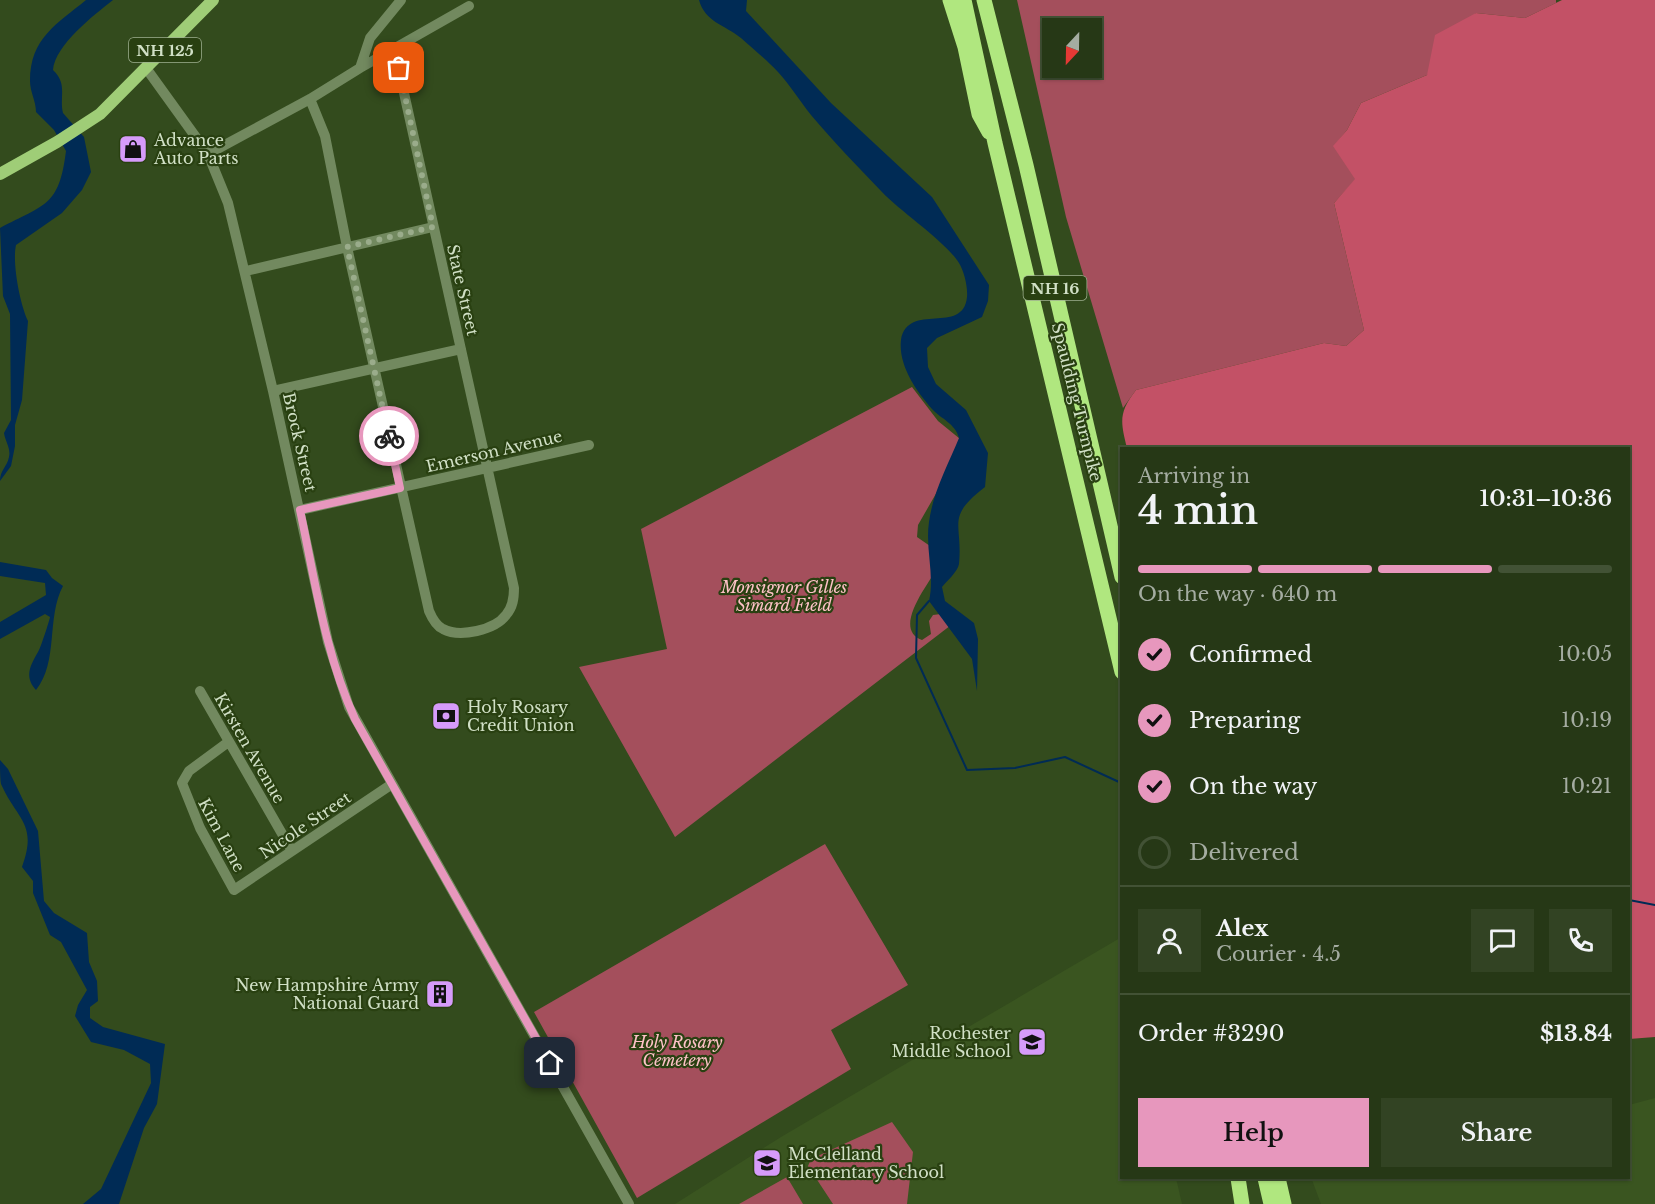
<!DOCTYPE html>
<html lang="en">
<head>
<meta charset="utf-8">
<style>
	:root { --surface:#263816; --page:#324323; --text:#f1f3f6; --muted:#a4aca1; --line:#425235; --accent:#e797bd }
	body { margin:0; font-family:"Libre Baskerville",serif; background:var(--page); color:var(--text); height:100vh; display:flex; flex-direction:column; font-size:22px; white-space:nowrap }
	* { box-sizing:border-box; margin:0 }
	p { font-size:20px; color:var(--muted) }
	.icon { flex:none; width:33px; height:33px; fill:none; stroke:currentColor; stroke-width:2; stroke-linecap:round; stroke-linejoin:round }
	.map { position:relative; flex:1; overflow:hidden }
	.details { position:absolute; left:1120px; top:447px; width:510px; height:732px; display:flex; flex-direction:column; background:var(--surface); border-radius:0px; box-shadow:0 2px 4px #0004,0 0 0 2px var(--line) }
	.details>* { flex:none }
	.needle { width:39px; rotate:202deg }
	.buttons { position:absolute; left:1042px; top:18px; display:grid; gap:12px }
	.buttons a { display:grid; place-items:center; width:60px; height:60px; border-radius:0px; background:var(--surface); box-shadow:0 2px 4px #0004,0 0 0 2px var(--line); font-size:30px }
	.pin { position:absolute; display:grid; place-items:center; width:51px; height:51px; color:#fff; margin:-26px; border-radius:12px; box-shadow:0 3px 9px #0006 }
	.courier { position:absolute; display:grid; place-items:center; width:60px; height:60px; margin:-30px; border:4px solid #e797bd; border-radius:50%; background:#fff; color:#222; box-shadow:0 2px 8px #0007 }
	.headline em { font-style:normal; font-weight:600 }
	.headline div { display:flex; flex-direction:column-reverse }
	.headline { display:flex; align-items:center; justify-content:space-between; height:102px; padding:0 18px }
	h1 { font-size:39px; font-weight:600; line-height:45px }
	.bar { display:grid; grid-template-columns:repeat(4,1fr); gap:9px 6px; align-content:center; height:72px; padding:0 18px }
	.bar i { height:8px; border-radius:4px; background:var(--line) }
	.bar .current { background:var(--accent) }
	.bar p { grid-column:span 4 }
	.line { display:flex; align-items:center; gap:15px; padding:0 18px; border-top:2px solid var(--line) }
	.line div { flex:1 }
	.round { display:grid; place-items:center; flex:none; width:63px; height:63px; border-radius:0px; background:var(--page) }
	ol { padding:0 18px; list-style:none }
	li { display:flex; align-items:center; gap:18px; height:66px }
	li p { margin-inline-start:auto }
	li .icon { padding:6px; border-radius:50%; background:var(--accent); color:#111; stroke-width:4 }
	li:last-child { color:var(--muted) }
	li i { width:33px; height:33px; border:3px solid var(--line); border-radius:50% }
	.cta { display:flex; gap:12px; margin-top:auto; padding:12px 18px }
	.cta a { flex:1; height:69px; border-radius:0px; background:var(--accent); color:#111; font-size:24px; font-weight:600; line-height:69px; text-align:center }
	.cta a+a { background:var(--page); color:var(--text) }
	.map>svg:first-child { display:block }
	.built { fill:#3a5520 }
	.green { fill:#a44f5c; fill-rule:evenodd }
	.forest { fill:#c35166 }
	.water { fill:#002b55 }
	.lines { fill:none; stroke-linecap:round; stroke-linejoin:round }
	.stream { stroke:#002b55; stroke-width:2 }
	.minor { stroke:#72895f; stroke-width:10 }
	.major { stroke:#9fcd77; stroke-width:12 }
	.highway { stroke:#b0e77f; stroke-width:15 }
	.done { stroke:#9aac8b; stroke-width:6; stroke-dasharray:0 10.8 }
	.route { stroke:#e797bd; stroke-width:8 }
	.labels { text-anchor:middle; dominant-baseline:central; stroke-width:4.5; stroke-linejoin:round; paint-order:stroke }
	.shield { fill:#294011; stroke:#9fb090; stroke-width:1.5 }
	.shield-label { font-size:15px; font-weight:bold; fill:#d1e0c6 }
	.poi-label { font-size:16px; fill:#d1e0c6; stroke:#294011; text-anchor:start }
	.street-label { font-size:16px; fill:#d1e0c6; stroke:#294011 }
	.park-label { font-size:16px; font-style:italic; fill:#ffc2c8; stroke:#294011 }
</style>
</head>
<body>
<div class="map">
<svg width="1655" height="1204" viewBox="0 0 1655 1204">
	<rect width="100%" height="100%" fill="#334b1d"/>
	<!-- built -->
	<path class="built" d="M1120,938L1122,948V1178H1176L1182,1204H675L781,1137Z
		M1655,1098V1204H1321L1312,1180L1313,1178H1629V1105Z"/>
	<!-- green -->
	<path class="green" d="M1017,0H1556V3L1525,18L1476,13L1427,75L1361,103L1347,130L1334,146L1356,179L1334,203L1364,330L1346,346L1324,343L1136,390L1123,408L1066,217ZM1053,28H1092V68H1053Z
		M912,387L938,421L965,443L918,525L917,537L930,546L938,567C930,582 891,629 922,640L931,634L929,621L933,615L941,614L955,622L675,837L579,667L667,649L641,529Z
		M825,844L908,985L831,1030L851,1069L637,1198L534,1012Z
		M892,1122L913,1152L907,1204H833L808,1166L811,1159Z
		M787,1177L803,1204H739Z"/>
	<!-- forest -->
	<path class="forest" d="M1562,0H1655V1037L1629,1039V448H1127C1120,421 1119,412 1136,390L1324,343L1346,346L1364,330L1334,203L1355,179L1333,146L1347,130L1361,103L1427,75L1435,35L1476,13L1525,18Z"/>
	<!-- water -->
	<path class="water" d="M86,0H113C94,15 55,45 53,70C68,84 59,97 63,113L84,137L91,172L82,190L62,213L16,245C12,263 20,304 28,321L22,400L15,425V446L11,466L0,481C0,470 7,467 9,457C11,448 5,441 4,433L11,420L10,314L3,296L0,228C45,204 59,207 66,151L54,130L36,112C36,101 30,92 30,81C30,38 57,24 86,0Z
		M699,0H747L746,11L831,103L932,197L989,285L988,301L982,317L937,338L927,348L928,367L936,384L966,410L988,453L985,487C945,518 963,522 959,564C958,571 947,581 942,587L945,601L974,623L978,639L977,691L972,659L929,601C935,575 925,549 929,522C933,492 948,465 959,438C955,423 941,419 932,409C916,391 898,365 901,340C908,301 963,336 967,297C968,287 964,271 959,263C945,241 901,212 882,192C858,167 833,141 811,115C800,101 790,85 778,72C767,60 753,49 741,38C725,25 705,22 699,0Z
		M0,562L46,570L52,578L63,586C46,618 59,661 36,690C24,677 30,666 38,652C40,650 50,619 50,617L45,614L0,639V622L46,595L45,583L0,576Z
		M0,760L8,769L38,831L44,901L54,913L87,933L89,962L97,981L98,1001L90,1007V1018L103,1027L165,1044L157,1104L144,1128L119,1204H83L101,1189L151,1083L150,1064L124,1050L91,1042L75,1016L78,1005L87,990L61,942L50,935L33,893V881L22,867C38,823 17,820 1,784C0,778 0,767 0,760Z"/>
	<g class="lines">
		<!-- stream -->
		<path class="stream" d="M929,601L917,615L916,658L967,770L1015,768L1065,757L1119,782
			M1629,900L1655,905"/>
		<!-- minor -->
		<path class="minor" d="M146,68L208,154L228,203L273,391L328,642L349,707L629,1204
			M360,68L370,38L401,0
			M310,99L325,136L347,247L429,611C432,618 436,626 443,629C460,638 495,630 506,615C513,607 514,598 514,588L394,48
			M208,154L310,99L360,68L469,6
			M246,271L433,227
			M273,391L461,349
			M300,510L589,445
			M200,691L292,851
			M227,743L189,771L182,783L200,828L234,890L392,784"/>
		<!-- major -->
		<path class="major" d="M0,174L57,142L100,114L213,0"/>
		<!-- highway -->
		<path class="highway" d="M950,0L965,47L979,114L989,132
			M964,0L995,143L1122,672
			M984,0L1026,165L1122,577
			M1238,1178L1242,1204
			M1265,1178L1271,1204
			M1278,1178L1284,1204"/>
	</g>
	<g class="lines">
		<!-- done -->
		<path class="done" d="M389,436L347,247L433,227L399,68"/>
		<!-- route -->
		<path class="route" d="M389,436L400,488L300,510C315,580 325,654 355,719L550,1063"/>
	</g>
	<!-- icons -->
	<defs>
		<g id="shop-square" transform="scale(1.5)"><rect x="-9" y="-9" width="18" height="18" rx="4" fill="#d69bfa" stroke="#294011"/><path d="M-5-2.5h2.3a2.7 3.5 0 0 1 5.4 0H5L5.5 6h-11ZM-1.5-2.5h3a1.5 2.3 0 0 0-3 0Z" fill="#111"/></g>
		<g id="bank-square" transform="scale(1.5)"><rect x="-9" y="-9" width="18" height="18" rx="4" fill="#d69bfa" stroke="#294011"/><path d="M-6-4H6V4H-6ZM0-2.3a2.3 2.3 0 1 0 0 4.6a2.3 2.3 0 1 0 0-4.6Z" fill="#111"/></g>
		<g id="building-square" transform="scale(1.5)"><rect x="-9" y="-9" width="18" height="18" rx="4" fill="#d69bfa" stroke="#294011"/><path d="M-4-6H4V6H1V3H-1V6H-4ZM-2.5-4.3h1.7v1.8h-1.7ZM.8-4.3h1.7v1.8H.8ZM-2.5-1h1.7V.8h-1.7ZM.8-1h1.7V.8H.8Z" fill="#111"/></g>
		<g id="school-square" transform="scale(1.5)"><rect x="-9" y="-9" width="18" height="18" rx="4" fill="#d69bfa" stroke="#294011"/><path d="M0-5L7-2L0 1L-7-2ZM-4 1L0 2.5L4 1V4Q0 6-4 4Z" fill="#111"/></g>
	</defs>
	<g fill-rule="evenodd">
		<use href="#shop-square" x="133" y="149"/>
		<use href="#bank-square" x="446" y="716"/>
		<use href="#building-square" x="440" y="994"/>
		<use href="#school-square" x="1032" y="1042"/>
		<use href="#school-square" x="767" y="1163"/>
	</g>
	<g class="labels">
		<!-- shield labels -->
		<g class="shield">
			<rect x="129" y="38" width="72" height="24" rx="4.5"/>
			<rect x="1023.5" y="276" width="63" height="24" rx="4.5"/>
		</g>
		<g class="shield-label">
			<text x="165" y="50">NH 125</text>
			<text x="1055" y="288">NH 16</text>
		</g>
		<!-- poi labels -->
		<g class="poi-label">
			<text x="154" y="140">Advance<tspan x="154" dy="18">Auto Parts</tspan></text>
			<text x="467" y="707">Holy Rosary<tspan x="467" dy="18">Credit Union</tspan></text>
			<text x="419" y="985" text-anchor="end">New Hampshire Army<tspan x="419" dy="18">National Guard</tspan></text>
			<text x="1011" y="1033" text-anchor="end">Rochester<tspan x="1011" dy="18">Middle School</tspan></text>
			<text x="788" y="1154">McClelland<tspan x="788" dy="18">Elementary School</tspan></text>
		</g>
		<!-- street labels -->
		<g class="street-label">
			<text transform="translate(463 290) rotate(77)">State Street</text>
			<text transform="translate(1077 402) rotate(76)">Spaulding Turnpike</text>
			<text transform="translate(300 442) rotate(77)">Brock Street</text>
			<text transform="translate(494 451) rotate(-13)">Emerson Avenue</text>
			<text transform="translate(250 748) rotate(60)">Kirsten Avenue</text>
			<text transform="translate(305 825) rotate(-34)">Nicole Street</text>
			<text transform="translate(222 835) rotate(62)">Kim Lane</text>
		</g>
		<!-- park labels -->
		<g class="park-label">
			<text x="784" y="587">Monsignor Gilles<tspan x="784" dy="18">Simard Field</tspan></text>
			<text x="677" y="1042">Holy Rosary<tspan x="677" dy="18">Cemetery</tspan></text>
		</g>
	</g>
</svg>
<div class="buttons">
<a><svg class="needle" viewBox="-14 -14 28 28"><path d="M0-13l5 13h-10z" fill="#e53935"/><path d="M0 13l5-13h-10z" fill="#a4aca1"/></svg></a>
</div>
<div class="pin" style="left:399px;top:68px;background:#ea580c"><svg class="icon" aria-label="bag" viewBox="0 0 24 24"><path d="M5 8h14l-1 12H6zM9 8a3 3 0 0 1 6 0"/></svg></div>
<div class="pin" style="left:550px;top:1063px;background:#1f2937"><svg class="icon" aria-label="home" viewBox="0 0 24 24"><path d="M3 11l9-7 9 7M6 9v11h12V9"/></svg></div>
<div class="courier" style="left:389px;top:436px"><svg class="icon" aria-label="bike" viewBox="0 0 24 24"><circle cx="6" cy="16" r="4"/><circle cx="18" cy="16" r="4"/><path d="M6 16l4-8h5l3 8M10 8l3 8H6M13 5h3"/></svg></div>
<section class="details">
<div class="headline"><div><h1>4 min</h1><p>Arriving in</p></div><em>10:31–10:36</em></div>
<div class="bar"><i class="current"></i><i class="current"></i><i class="current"></i><i></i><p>On the way · 640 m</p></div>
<ol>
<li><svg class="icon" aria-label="check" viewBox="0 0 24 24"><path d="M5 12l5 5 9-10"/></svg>Confirmed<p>10:05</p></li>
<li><svg class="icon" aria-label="check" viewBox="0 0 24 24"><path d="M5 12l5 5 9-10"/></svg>Preparing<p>10:19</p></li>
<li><svg class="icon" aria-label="check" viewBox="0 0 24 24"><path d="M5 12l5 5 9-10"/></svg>On the way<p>10:21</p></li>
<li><i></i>Delivered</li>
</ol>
<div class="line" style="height:108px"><a class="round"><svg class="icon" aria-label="person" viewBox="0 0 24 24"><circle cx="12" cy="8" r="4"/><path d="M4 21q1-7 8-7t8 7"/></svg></a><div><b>Alex</b><p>Courier · 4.5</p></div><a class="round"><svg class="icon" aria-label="chat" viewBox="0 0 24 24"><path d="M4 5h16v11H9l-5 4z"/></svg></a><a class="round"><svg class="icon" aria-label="phone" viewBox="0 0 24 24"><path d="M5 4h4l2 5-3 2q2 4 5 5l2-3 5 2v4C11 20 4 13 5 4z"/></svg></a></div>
<div class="line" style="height:78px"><div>Order #3290</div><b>$13.84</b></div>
<div class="cta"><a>Help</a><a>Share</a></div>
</section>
</div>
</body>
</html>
